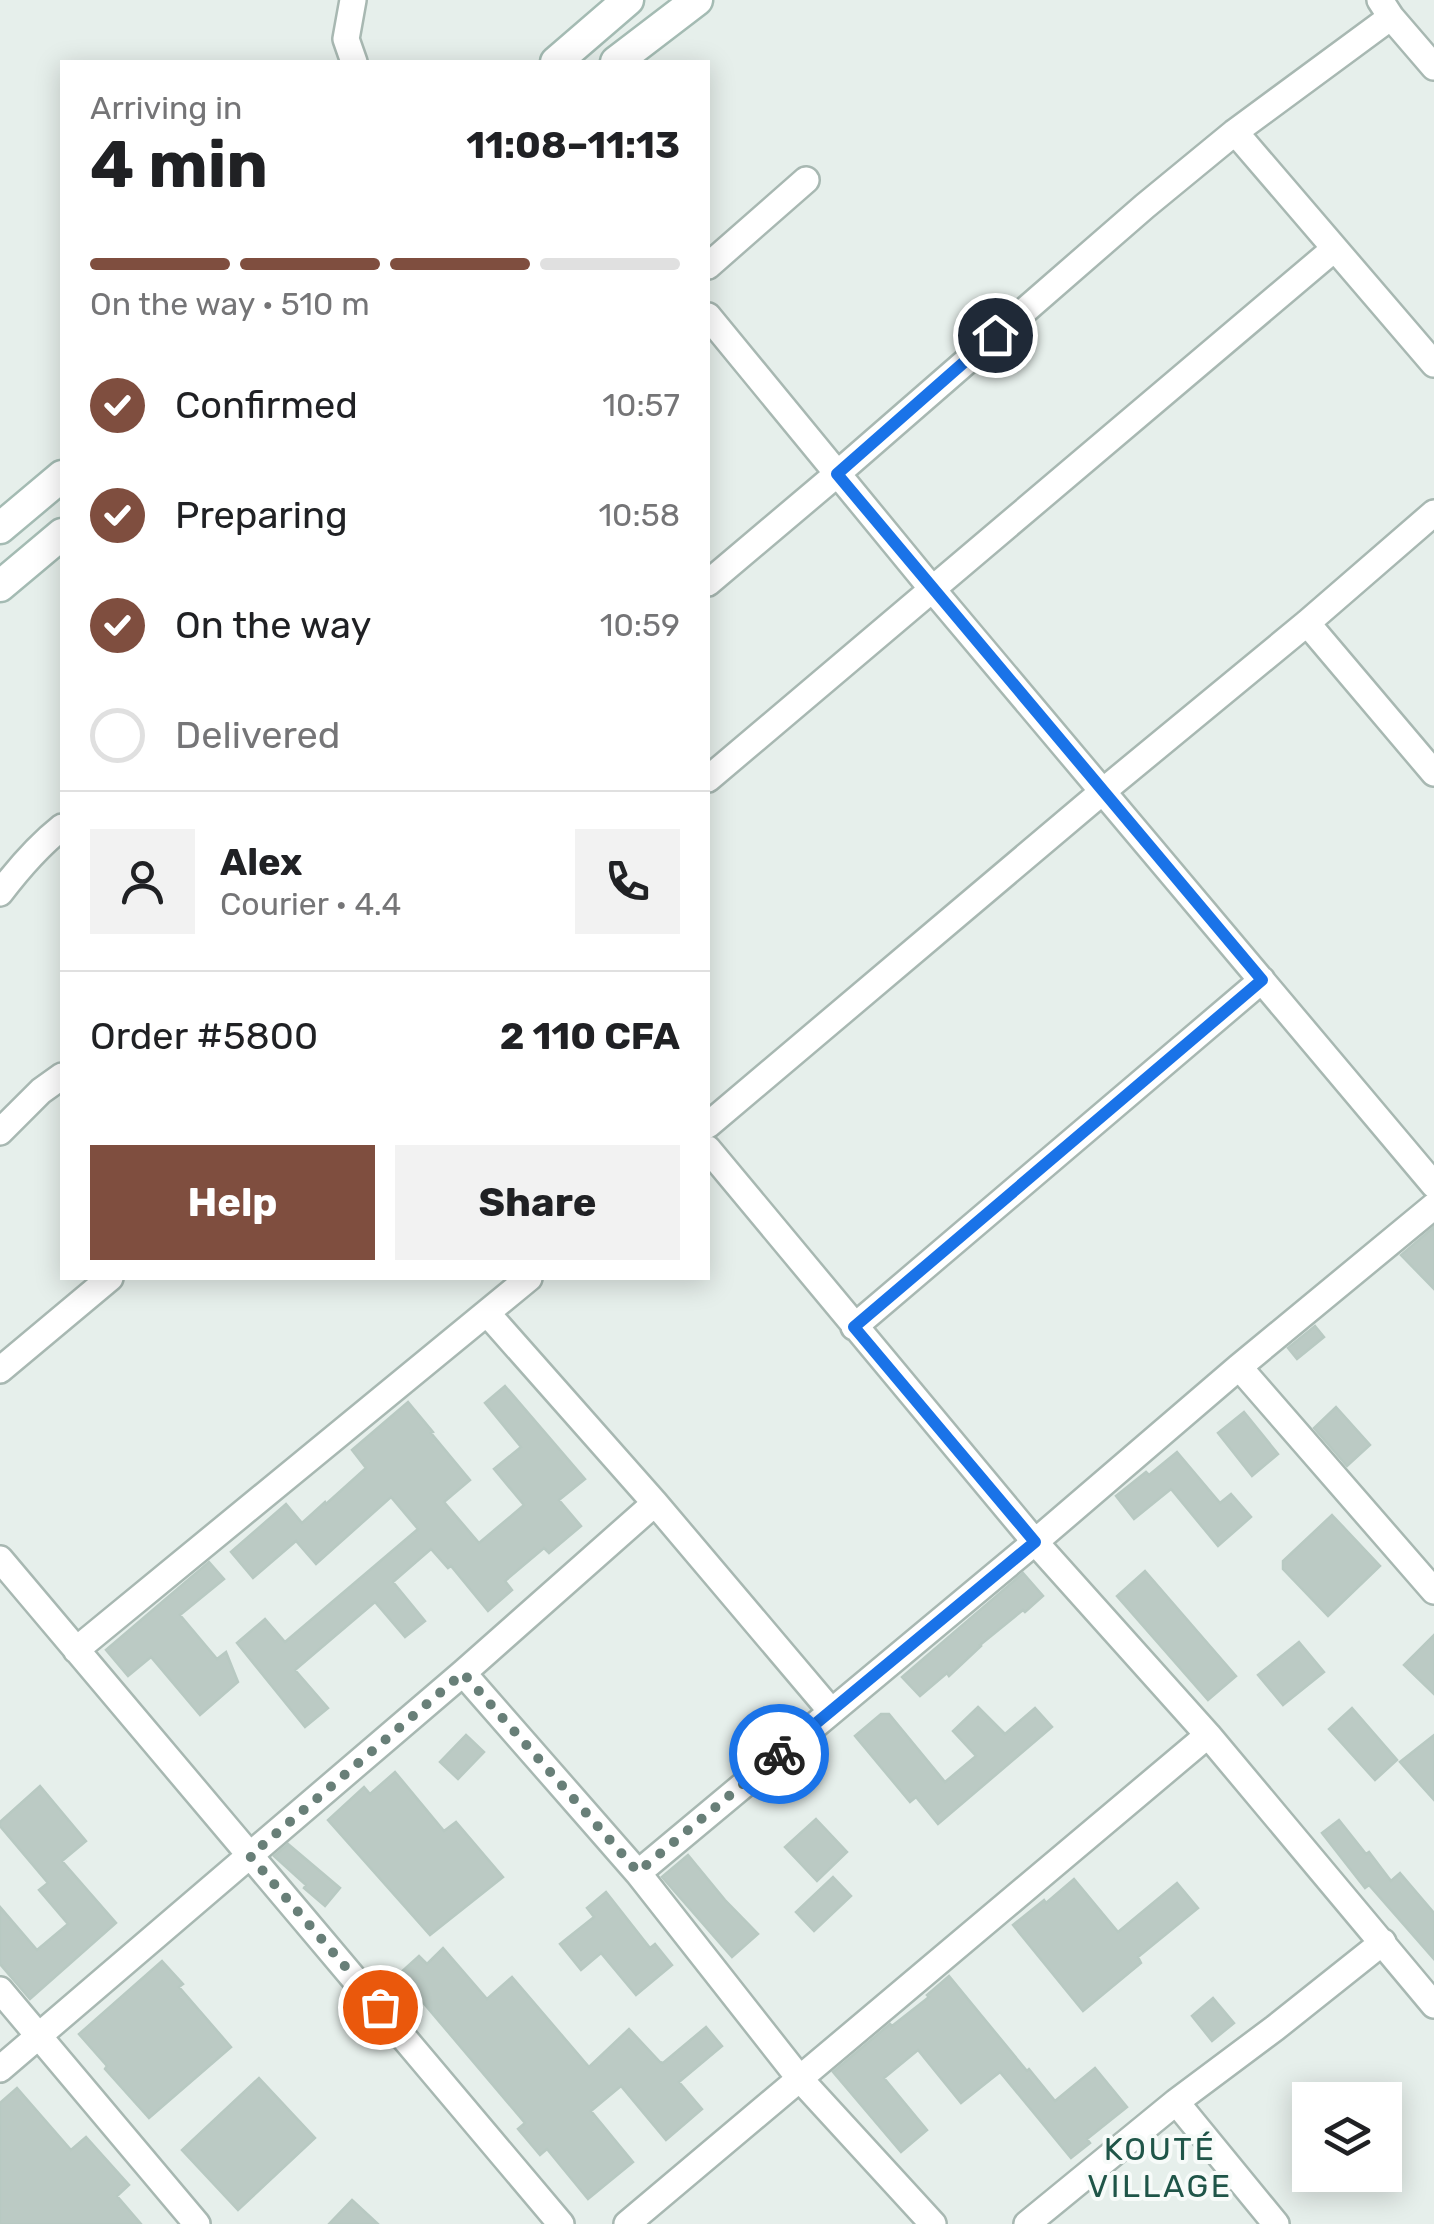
<!DOCTYPE html>
<html lang="en">
<head>
<meta charset="utf-8">
<style>
	:root { --surface:#fff; --page:#f2f2f2; --text:#202124; --muted:#757577; --line:#e0e0e0; --accent:#7f4e3f }
	body { margin:0; font-family:Rubik,sans-serif; background:var(--page); color:var(--text); height:100vh; display:flex; flex-direction:column; font-size:38px; white-space:nowrap }
	* { box-sizing:border-box; margin:0 }
	p { font-size:32px; color:var(--muted) }
	.icon { flex:none; width:55px; height:55px; fill:none; stroke:currentColor; stroke-width:2; stroke-linecap:round; stroke-linejoin:round }
	.map { position:relative; flex:1; overflow:hidden }
	.side { position:absolute; left:60px; top:60px; width:650px; height:1220px; display:flex; flex-direction:column; background:var(--surface); border-radius:0px; box-shadow:0 5px 25px #0003 }
	.side>* { flex:none }
	.fabs { position:absolute; left:1292px; top:2082px; display:grid; gap:20px }
	.fabs a { display:grid; place-items:center; width:110px; height:110px; border-radius:0px; background:var(--surface); box-shadow:0 5px 25px #0003; font-size:50px }
	.pin { position:absolute; display:grid; place-items:center; width:85px; height:85px; color:#fff; margin:-42px; border:5px solid #fff; border-radius:50%; box-shadow:0 2px 10px #0007 }
	.courier { position:absolute; display:grid; place-items:center; width:100px; height:100px; margin:-50px; border:8px solid #1a73e8; border-radius:50%; background:#fff; color:#222; box-shadow:0 2px 12px #0007 }
	.overview em { font-style:normal; font-weight:700 }
	.overview div { display:flex; flex-direction:column-reverse }
	.overview { display:flex; align-items:center; justify-content:space-between; height:170px; padding:0 30px }
	h1 { font-size:65px; font-weight:700; line-height:75px }
	.bar { display:grid; grid-template-columns:repeat(4,1fr); gap:15px 10px; align-content:center; height:120px; padding:0 30px }
	.bar i { height:12px; border-radius:8px; background:var(--line) }
	.bar .selected { background:var(--accent) }
	.bar p { grid-column:span 4 }
	.line { display:flex; align-items:center; gap:25px; padding:0 30px; border-top:2px solid var(--line) }
	.line div { flex:1 }
	.round { display:grid; place-items:center; flex:none; width:105px; height:105px; border-radius:0px; background:var(--page) }
	ol { padding:0 30px; list-style:none }
	li { display:flex; align-items:center; gap:30px; height:110px }
	li p { margin-inline-start:auto }
	li .icon { padding:10px; border-radius:50%; background:var(--accent); color:#fff; stroke-width:4 }
	li:last-child { color:var(--muted) }
	li i { width:55px; height:55px; border:5px solid var(--line); border-radius:50% }
	.action { display:flex; gap:20px; margin-top:auto; padding:20px 30px }
	.action a { flex:1; height:115px; border-radius:0px; background:var(--accent); color:#fff; font-size:40px; font-weight:700; line-height:115px; text-align:center }
	.action a+a { background:var(--page); color:var(--text) }
	.map>svg:first-child { display:block }
	.building { fill:#bbcac4; stroke:#b8c9c2; stroke-width:2.5 }
	.lines { fill:none; stroke-linecap:round; stroke-linejoin:round }
	.minor-casing { stroke:#a8b8b2; stroke-width:30 }
	.secondary-casing { stroke:#a4bbb3; stroke-width:35 }
	.minor { stroke:#fff; stroke-width:25 }
	.secondary { stroke:#fff; stroke-width:30 }
	.done { stroke:#687f78; stroke-width:10; stroke-dasharray:0 18 }
	.route { stroke:#1a73e8; stroke-width:12 }
	.labels { text-anchor:middle; dominant-baseline:central; stroke-width:8; stroke-linejoin:round; paint-order:stroke }
	.neighbourhood-label { font-size:32px; letter-spacing:2.5px; fill:#1f5548; stroke:#f7fbf9 }
</style>
</head>
<body>
<div class="map">
<svg width="1434" height="2224" viewBox="0 0 1434 2224">
	<rect width="100%" height="100%" fill="#e6efeb"/>
	<!-- building -->
	<path class="building" d="M1434,1227V1289L1401,1255Z
		M1315,1326L1324,1337L1297,1359L1288,1348Z
		M505,1386L585,1479L559,1500L581,1526L549,1553L544,1548L505,1581L512,1590L488,1611L451,1566L448,1568L431,1549L393,1582L425,1621L405,1637L375,1602L295,1670L328,1708L305,1727L237,1643L265,1619L285,1642L418,1529L391,1497L316,1564L296,1541L253,1578L231,1552L286,1504L302,1523L325,1502L326,1504L366,1468L352,1450L408,1402L433,1432L431,1433L470,1480L444,1502L479,1543L524,1505L494,1469L521,1447L485,1403Z
		M1336,1407L1370,1445L1347,1466L1314,1428Z
		M1244,1412L1278,1454L1252,1476L1218,1433Z
		M1177,1452L1220,1503L1231,1494L1251,1517L1218,1546L1171,1489L1134,1519L1116,1496L1146,1472L1149,1475Z
		M1332,1515L1380,1566L1328,1616L1283,1569V1561Z
		M209,1562L224,1579L180,1615L217,1659L226,1652L238,1682L200,1715L151,1657L128,1676L106,1650Z
		M1145,1571L1236,1676L1208,1700L1117,1596Z
		M1023,1573L1043,1596L1025,1612L1023,1610L980,1645L981,1646L949,1676L947,1673L920,1696L902,1677Z
		M1434,1635V1694L1404,1665Z
		M1299,1642L1324,1672L1283,1705L1258,1675Z
		M978,1707L1005,1734L1035,1708L1052,1727L938,1824L916,1797L910,1802L855,1736L881,1714H889L945,1782L976,1756L953,1731Z
		M1352,1708L1397,1760L1375,1780L1329,1729Z
		M466,1735L484,1752L458,1779L440,1762Z
		M1434,1735V1800L1400,1762Z
		M395,1772L444,1831L456,1822L503,1877L430,1935L328,1820L364,1787L370,1794Z
		M40,1786L86,1841L62,1861L116,1923L30,1999L0,1964V1907L37,1950L68,1924L39,1890L48,1883L0,1826V1822Z
		M816,1819L847,1852L817,1881L785,1847Z
		M1339,1820L1366,1854L1369,1852L1391,1881L1400,1873L1434,1913V1959L1369,1885L1365,1888L1322,1833Z
		M288,1844L340,1888L325,1906L304,1888L306,1885L274,1856Z
		M688,1855L725,1900L758,1934L732,1957L662,1877Z
		M833,1877L851,1896L814,1931L796,1912Z
		M1074,1879L1118,1932L1177,1883L1198,1908L1138,1957L1141,1963L1083,2011L1013,1925L1044,1900L1046,1903Z
		M606,1892L650,1948L655,1944L672,1965L636,1995L601,1953L581,1970L560,1944L594,1917L587,1908Z
		M443,1948L487,1999L512,1977L589,2067L629,2029L660,2062L663,2063L706,2027L722,2046L679,2082L702,2109L666,2140L621,2086L591,2111L633,2162L588,2199L547,2149L540,2155L518,2129L525,2123L399,1974L419,1956L427,1964Z
		M162,1961L183,1984L179,1987L231,2047L149,2118L105,2069L107,2066L79,2034Z
		M949,1976L1027,2071L1029,2069L1055,2101L1095,2068L1127,2107L1087,2139L1090,2143L1071,2158L1000,2072L961,2103L918,2050L884,2078L927,2130L901,2152L833,2072L890,2024L892,2026L929,1997L927,1995Z
		M1213,1998L1234,2023L1212,2041L1192,2016Z
		M259,2078L315,2138L238,2210L182,2150Z
		M17,2088L71,2150L86,2137L129,2185L117,2196L141,2224H0V2103Z
		M352,2200L378,2224H329Z"/>
	<g class="lines">
		<!-- minor casing -->
		<g class="minor-casing">
			<path id="minor" d="M353,0L346,39L354,62
				M1380,0L1391,17L1434,67
				M1235,132L1434,364
				M708,266L806,180
				M708,316L933,590L1434,1185
				M708,583L837,474L1145,206L1235,132L1391,17
				M1307,623L1434,773
				M708,779L1334,249
				M0,893C19,868 38,846 62,827
				M708,1125L1102,792L1307,623L1434,513
				M0,1132L41,1091L62,1076
				M708,1149L1035,1542L1208,1735L1434,2005
				M487,1313L655,1503L831,1711
				M854,1327L1262,980
				M1239,1367L1434,1591
				M0,1370L110,1278
				M0,1559L561,2224
				M76,1650L529,1278
				M463,1673L638,1873
				M0,1990L197,2224
				M0,2069L463,1673L655,1503
				M1176,2102L1276,2224
				M627,2224L1208,1735
				M933,2224L800,2079L638,1873L1035,1542L1239,1367L1434,1206
				M1027,2224L1176,2102L1275,2028L1383,1942"/>
		</g>
		<!-- secondary casing -->
		<g class="secondary-casing">
			<path id="secondary" d="M556,62L628,0
				M616,62L697,0
				M0,528L62,476
				M0,586L62,534"/>
		</g>
		<!-- minor -->
		<use href="#minor" class="minor"/>
		<!-- secondary -->
		<use href="#secondary" class="secondary"/>
	</g>
	<g class="lines">
		<!-- done -->
		<path class="done" d="M380,2007L250,1856L463,1673L638,1872L779,1754"/>
		<!-- route -->
		<path class="route" d="M779,1754L1035,1542L854,1327L1262,980L837,474L995,335"/>
	</g>
	<g class="labels">
		<!-- neighbourhood labels -->
		<g class="neighbourhood-label">
			<text x="1160" y="2149">KOUTÉ<tspan x="1160" dy="37">VILLAGE</tspan></text>
		</g>
	</g>
</svg>
<div class="fabs">
<a><svg class="icon" aria-label="layers" viewBox="0 0 24 24"><path d="M12 4l9 5-9 5-9-5zM3 14l9 5 9-5"/></svg></a>
</div>
<div class="pin" style="left:380px;top:2007px;background:#ea580c"><svg class="icon" aria-label="bag" viewBox="0 0 24 24"><path d="M5 8h14l-1 12H6zM9 8a3 3 0 0 1 6 0"/></svg></div>
<div class="pin" style="left:995px;top:335px;background:#1f2937"><svg class="icon" aria-label="home" viewBox="0 0 24 24"><path d="M3 11l9-7 9 7M6 9v11h12V9"/></svg></div>
<div class="courier" style="left:779px;top:1754px"><svg class="icon" aria-label="bike" viewBox="0 0 24 24"><circle cx="6" cy="16" r="4"/><circle cx="18" cy="16" r="4"/><path d="M6 16l4-8h5l3 8M10 8l3 8H6M13 5h3"/></svg></div>
<section class="side">
<div class="overview"><div><h1>4 min</h1><p>Arriving in</p></div><em>11:08–11:13</em></div>
<div class="bar"><i class="selected"></i><i class="selected"></i><i class="selected"></i><i></i><p>On the way · 510 m</p></div>
<ol>
<li><svg class="icon" aria-label="check" viewBox="0 0 24 24"><path d="M5 12l5 5 9-10"/></svg>Confirmed<p>10:57</p></li>
<li><svg class="icon" aria-label="check" viewBox="0 0 24 24"><path d="M5 12l5 5 9-10"/></svg>Preparing<p>10:58</p></li>
<li><svg class="icon" aria-label="check" viewBox="0 0 24 24"><path d="M5 12l5 5 9-10"/></svg>On the way<p>10:59</p></li>
<li><i></i>Delivered</li>
</ol>
<div class="line" style="height:180px"><a class="round"><svg class="icon" aria-label="person" viewBox="0 0 24 24"><circle cx="12" cy="8" r="4"/><path d="M4 21q1-7 8-7t8 7"/></svg></a><div><b>Alex</b><p>Courier · 4.4</p></div><a class="round"><svg class="icon" aria-label="phone" viewBox="0 0 24 24"><path d="M5 4h4l2 5-3 2q2 4 5 5l2-3 5 2v4C11 20 4 13 5 4z"/></svg></a></div>
<div class="line" style="height:130px"><div>Order #5800</div><b>2 110 CFA</b></div>
<div class="action"><a>Help</a><a>Share</a></div>
</section>
</div>
</body>
</html>
